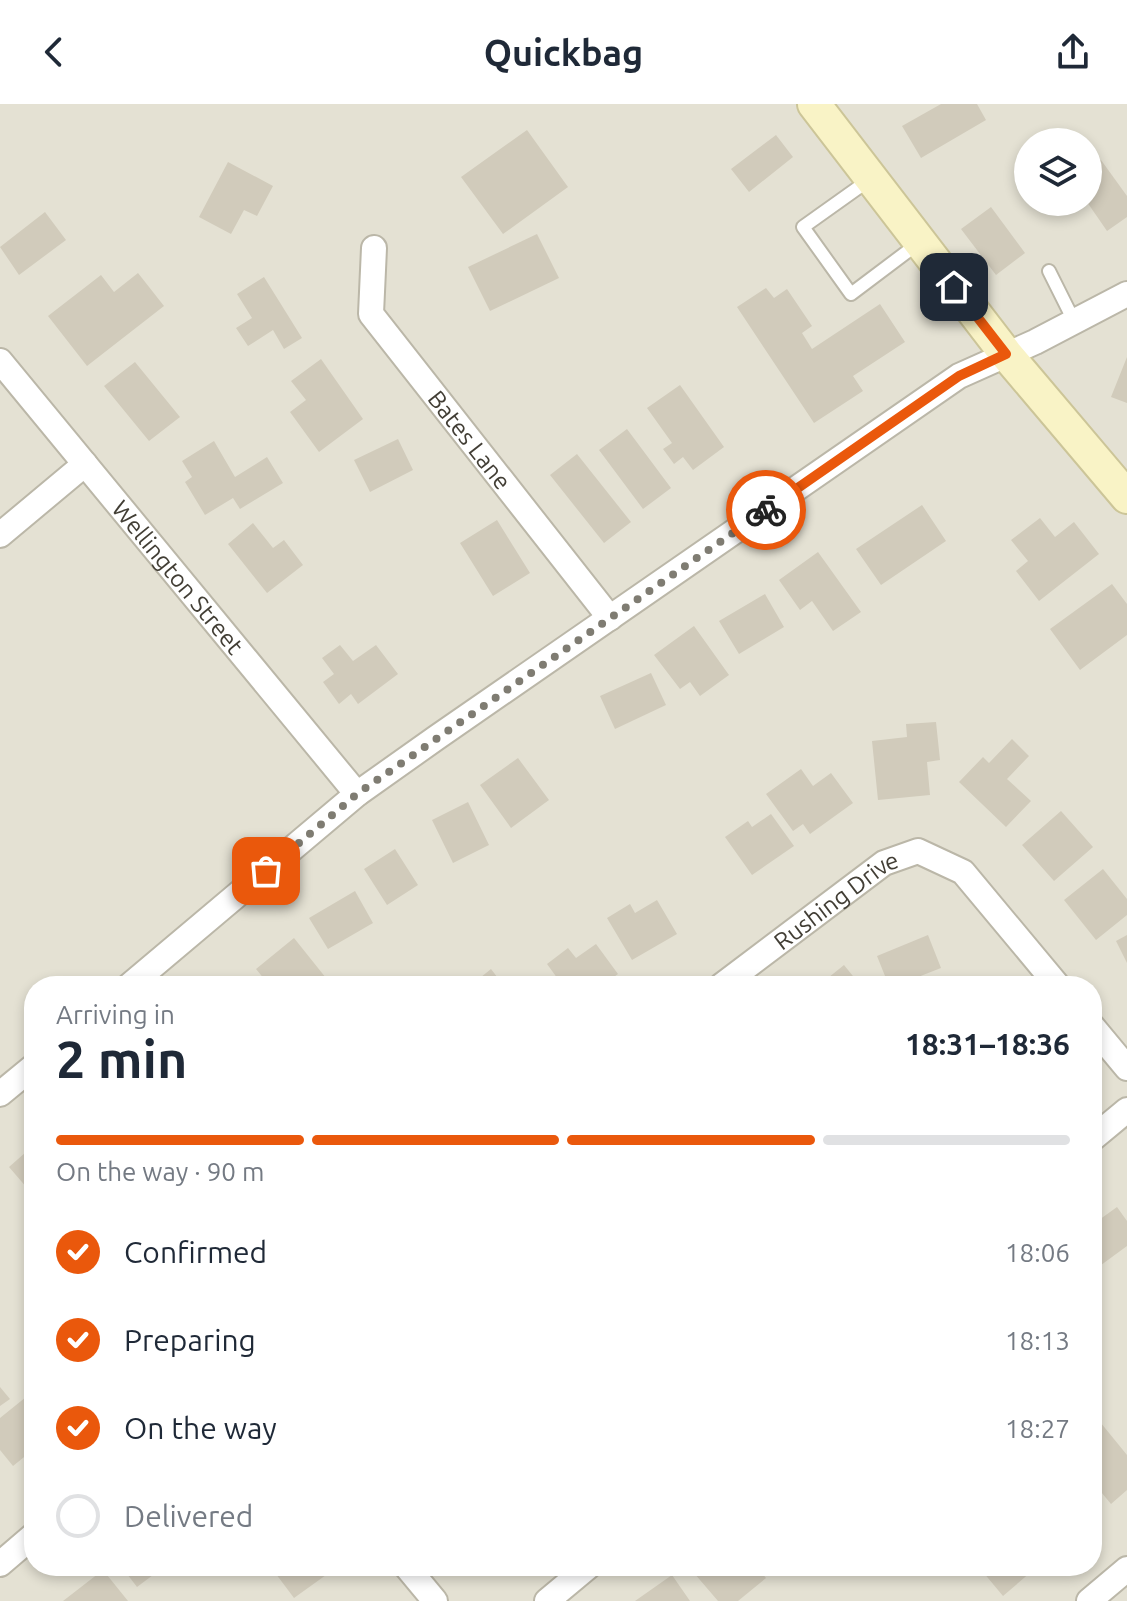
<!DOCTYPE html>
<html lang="en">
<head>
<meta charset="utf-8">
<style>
	:root { --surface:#fff; --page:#f2f2f3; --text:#1f2937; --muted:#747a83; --line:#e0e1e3; --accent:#ea580c }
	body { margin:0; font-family:Ubuntu,sans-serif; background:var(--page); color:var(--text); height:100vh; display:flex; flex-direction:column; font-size:30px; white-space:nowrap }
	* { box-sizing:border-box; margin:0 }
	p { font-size:26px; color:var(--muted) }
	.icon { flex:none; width:44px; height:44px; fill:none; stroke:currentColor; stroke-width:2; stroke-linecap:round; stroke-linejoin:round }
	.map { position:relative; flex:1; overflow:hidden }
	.details { position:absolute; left:24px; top:872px; width:1078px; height:600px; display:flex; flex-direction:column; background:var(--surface); border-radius:32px; box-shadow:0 4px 12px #0003 }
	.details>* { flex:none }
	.tools { position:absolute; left:1014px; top:24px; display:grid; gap:16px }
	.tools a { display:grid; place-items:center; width:88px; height:88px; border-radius:50%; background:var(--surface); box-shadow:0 4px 12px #0003; font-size:40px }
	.pin { position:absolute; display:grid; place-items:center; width:68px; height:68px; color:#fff; margin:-34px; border-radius:16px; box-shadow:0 4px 12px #0006 }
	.courier { position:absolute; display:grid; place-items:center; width:80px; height:80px; margin:-40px; border:6px solid #ea580c; border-radius:50%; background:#fff; color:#222; box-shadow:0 2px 10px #0007 }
	.head em { font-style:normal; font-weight:600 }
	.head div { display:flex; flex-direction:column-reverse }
	.head { display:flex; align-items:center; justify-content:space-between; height:136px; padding:0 32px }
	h1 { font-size:52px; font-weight:600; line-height:60px }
	.bar { display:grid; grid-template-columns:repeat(4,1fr); gap:12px 8px; align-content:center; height:96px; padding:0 32px }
	.bar i { height:10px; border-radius:6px; background:var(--line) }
	.bar .current { background:var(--accent) }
	.bar p { grid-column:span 4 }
	ol { padding:0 32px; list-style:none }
	li { display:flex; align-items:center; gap:24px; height:88px }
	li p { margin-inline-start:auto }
	li .icon { padding:8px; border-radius:50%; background:var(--accent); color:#fff; stroke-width:4 }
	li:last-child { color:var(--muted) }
	li i { width:44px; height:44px; border:4px solid var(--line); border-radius:50% }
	header { display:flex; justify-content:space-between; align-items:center; height:104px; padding:0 32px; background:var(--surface); font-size:36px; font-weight:600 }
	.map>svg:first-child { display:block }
	.residential { fill:#e4e1d3; fill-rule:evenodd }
	.building { fill:#d1cbbb }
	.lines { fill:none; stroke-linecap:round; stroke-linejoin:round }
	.lane-casing { stroke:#bbb7a8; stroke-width:16 }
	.street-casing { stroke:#bbb7a8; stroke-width:28 }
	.secondary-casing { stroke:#ccc598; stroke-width:36 }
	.lane { stroke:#fff; stroke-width:12 }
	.street { stroke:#fff; stroke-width:24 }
	.secondary { stroke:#f9f3c6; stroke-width:32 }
	.done { stroke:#7f7c72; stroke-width:8; stroke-dasharray:0 14.4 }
	.route { stroke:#ea580c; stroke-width:10 }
	.labels { text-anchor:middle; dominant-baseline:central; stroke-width:7; stroke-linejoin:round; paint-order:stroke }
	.street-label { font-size:24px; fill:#423e35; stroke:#fff }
</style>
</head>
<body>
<header><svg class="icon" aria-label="back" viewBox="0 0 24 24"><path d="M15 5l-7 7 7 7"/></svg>Quickbag<svg class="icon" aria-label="share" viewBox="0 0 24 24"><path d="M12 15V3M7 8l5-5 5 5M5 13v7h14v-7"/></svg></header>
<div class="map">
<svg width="1127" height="1497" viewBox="0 0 1127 1497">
	<rect width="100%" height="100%" fill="#f0eee4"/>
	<!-- residential -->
	<path class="residential" d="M0,0H1127V1497H0ZM1028,38H1088V98H1028ZM34,882H1092V1462H34Z"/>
	<!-- building -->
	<path class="building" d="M941,0H977L986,16L921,54L902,22Z
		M527,26L568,83L503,130L461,73Z
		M776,31L793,53L749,88L731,65Z
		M1101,56L1127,92V113L1107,127L1087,98L1088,65Z
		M228,58L273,82L257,112L244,106L231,130L199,113Z
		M991,103L1025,149L996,171L961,125Z
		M45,108L66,136L19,171L0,143Z
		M537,130L559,174L490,207L468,163Z
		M138,169L164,202L87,262L48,212L101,171L114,188Z
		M264,173L302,234L284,245L273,226L248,242L236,224L252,214L237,190Z
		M766,184L774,194L787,185L812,222L802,229L812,245L880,200L905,238L853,272L863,287L814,319L737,203Z
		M1127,253V299L1111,293Z
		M321,255L363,315L319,348L290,308L306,296L291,277Z
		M135,258L180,313L149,337L104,282Z
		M680,281L724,343L693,366L683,353L674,360L663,345L672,339L647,304Z
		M627,325L671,384L643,405L599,346Z
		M398,335L413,366L370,388L354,356Z
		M214,337L235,373L267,353L283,379L240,405L233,394L205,411L185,378L192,373L182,357Z
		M577,350L631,418L604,439L550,371Z
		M922,401L946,437L881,481L856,445Z
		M1040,414L1055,433L1074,418L1099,450L1039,497L1016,467L1028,457L1011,436Z
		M497,416L530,469L493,492L460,439Z
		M253,419L273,444L284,436L303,461L267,489L228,440Z
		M818,448L861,508L833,527L812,497L800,506L779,476Z
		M1112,480L1127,500V531L1080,566L1050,525Z
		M765,490L784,523L739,550L719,517Z
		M694,522L729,571L700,592L690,578L680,585L654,551Z
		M340,541L353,557L376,541L398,570L358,600L351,590L339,600L323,578L334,570L322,554Z
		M651,569L666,601L615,625L600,592Z
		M936,618L940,656L927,658L930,691L878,696L872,637L907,633L906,620Z
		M1012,635L1029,652L1007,675L1031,697L1006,723L959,678L983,653L989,659Z
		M518,654L549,696L511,724L480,681Z
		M801,665L813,682L831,669L853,699L810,730L803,720L793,727L766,690Z
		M468,698L489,741L453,759L432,716Z
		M1061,707L1093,743L1054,777L1022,741Z
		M771,710L794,742L752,771L725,733L748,717L752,723Z
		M395,745L418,781L387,801L364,765Z
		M1103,765L1127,795V811L1096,836L1064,796Z
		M355,787L373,819L328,845L309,814Z
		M657,796L677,830L632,856L607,814L630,800L635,809Z
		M928,831L941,864L895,882H889L877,852Z
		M1127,831V859L1116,837Z
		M294,834L326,874L315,882H270L256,865Z
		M596,840L618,870L601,882H563L547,860L568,844L576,854Z
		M844,861L861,882H818Z
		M491,865L504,882H470Z
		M520,872L528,882H508Z
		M231,873L239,882H219Z
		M34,1041V1092L9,1063Z
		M1117,1103L1127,1117V1142L1097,1164L1092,1158V1121Z
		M0,1283L10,1295L0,1302Z
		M26,1293L34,1303V1345L13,1362L0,1346V1314Z
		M1096,1313L1127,1351V1386L1111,1400L1092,1377V1317Z
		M121,1462H165L137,1483Z
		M171,1462H192L179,1472Z
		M270,1462H319L326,1471L294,1494Z
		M688,1462H756L766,1474L738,1497H718Z
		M978,1462H1038L1003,1492Z
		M103,1466L128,1497H63Z
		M672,1471L690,1497H635Z"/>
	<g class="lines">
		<!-- lane casing -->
		<g class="lane-casing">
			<path id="lane" d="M869,76L803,123L851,190L920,138
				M1049,167L1074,217"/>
		</g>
		<!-- street casing -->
		<g class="street-casing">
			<g id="street">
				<path id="s1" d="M374,144L371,210L610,514"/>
				<path id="s2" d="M0,257L357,690"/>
				<path d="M0,431L85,360"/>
				<path d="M129,882L357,690L436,634L959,272L1035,238L1127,190"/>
				<path id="s3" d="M721,882L884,759L918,747L963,768L1058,882"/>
				<path d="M1092,922L1127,964"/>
				<path d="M0,990L34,962"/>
				<path d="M1092,1035L1127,1006"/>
				<path d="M0,1460L34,1431"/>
				<path d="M406,1462L435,1497"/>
				<path d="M547,1497L589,1462"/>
				<path d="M1089,1497L1127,1465"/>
			</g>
		</g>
		<!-- secondary casing -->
		<g class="secondary-casing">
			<path id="secondary" d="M814,0L1006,250L1127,393"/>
		</g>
		<!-- lane -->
		<use href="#lane" class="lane"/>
		<!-- street -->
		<use href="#street" class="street"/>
		<!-- secondary -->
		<use href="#secondary" class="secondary"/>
	</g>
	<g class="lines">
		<!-- done -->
		<path class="done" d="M266,767L357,690L766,406"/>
		<!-- route -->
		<path class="route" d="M766,406L959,272L1006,250L954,183"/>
	</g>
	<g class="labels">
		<!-- street labels -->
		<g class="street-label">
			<text stroke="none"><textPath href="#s1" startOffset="226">Bates Lane</textPath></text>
			<text stroke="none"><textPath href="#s2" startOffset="280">Wellington Street</textPath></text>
			<text stroke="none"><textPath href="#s3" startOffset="144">Rushing Drive</textPath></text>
		</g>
	</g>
</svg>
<div class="tools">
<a><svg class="icon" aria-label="layers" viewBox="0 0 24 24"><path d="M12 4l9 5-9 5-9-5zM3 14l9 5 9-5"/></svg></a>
</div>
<div class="pin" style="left:266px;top:767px;background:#ea580c"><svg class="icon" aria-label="bag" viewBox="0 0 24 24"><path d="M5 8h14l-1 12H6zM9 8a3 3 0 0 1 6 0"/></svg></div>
<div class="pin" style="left:954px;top:183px;background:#1f2937"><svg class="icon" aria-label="home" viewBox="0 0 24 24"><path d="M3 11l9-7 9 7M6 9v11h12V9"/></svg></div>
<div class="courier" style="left:766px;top:406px"><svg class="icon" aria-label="bike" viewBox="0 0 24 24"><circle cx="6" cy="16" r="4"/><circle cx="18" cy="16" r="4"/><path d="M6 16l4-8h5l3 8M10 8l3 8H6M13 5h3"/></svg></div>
<section class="details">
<div class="head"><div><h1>2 min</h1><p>Arriving in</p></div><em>18:31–18:36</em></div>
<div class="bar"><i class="current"></i><i class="current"></i><i class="current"></i><i></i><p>On the way · 90 m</p></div>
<ol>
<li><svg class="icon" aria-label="check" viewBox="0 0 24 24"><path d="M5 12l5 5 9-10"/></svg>Confirmed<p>18:06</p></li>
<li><svg class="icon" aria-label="check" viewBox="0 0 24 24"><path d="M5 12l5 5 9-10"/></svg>Preparing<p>18:13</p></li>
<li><svg class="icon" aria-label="check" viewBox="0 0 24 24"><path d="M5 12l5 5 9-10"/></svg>On the way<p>18:27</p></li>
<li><i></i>Delivered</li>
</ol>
</section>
</div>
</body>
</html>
